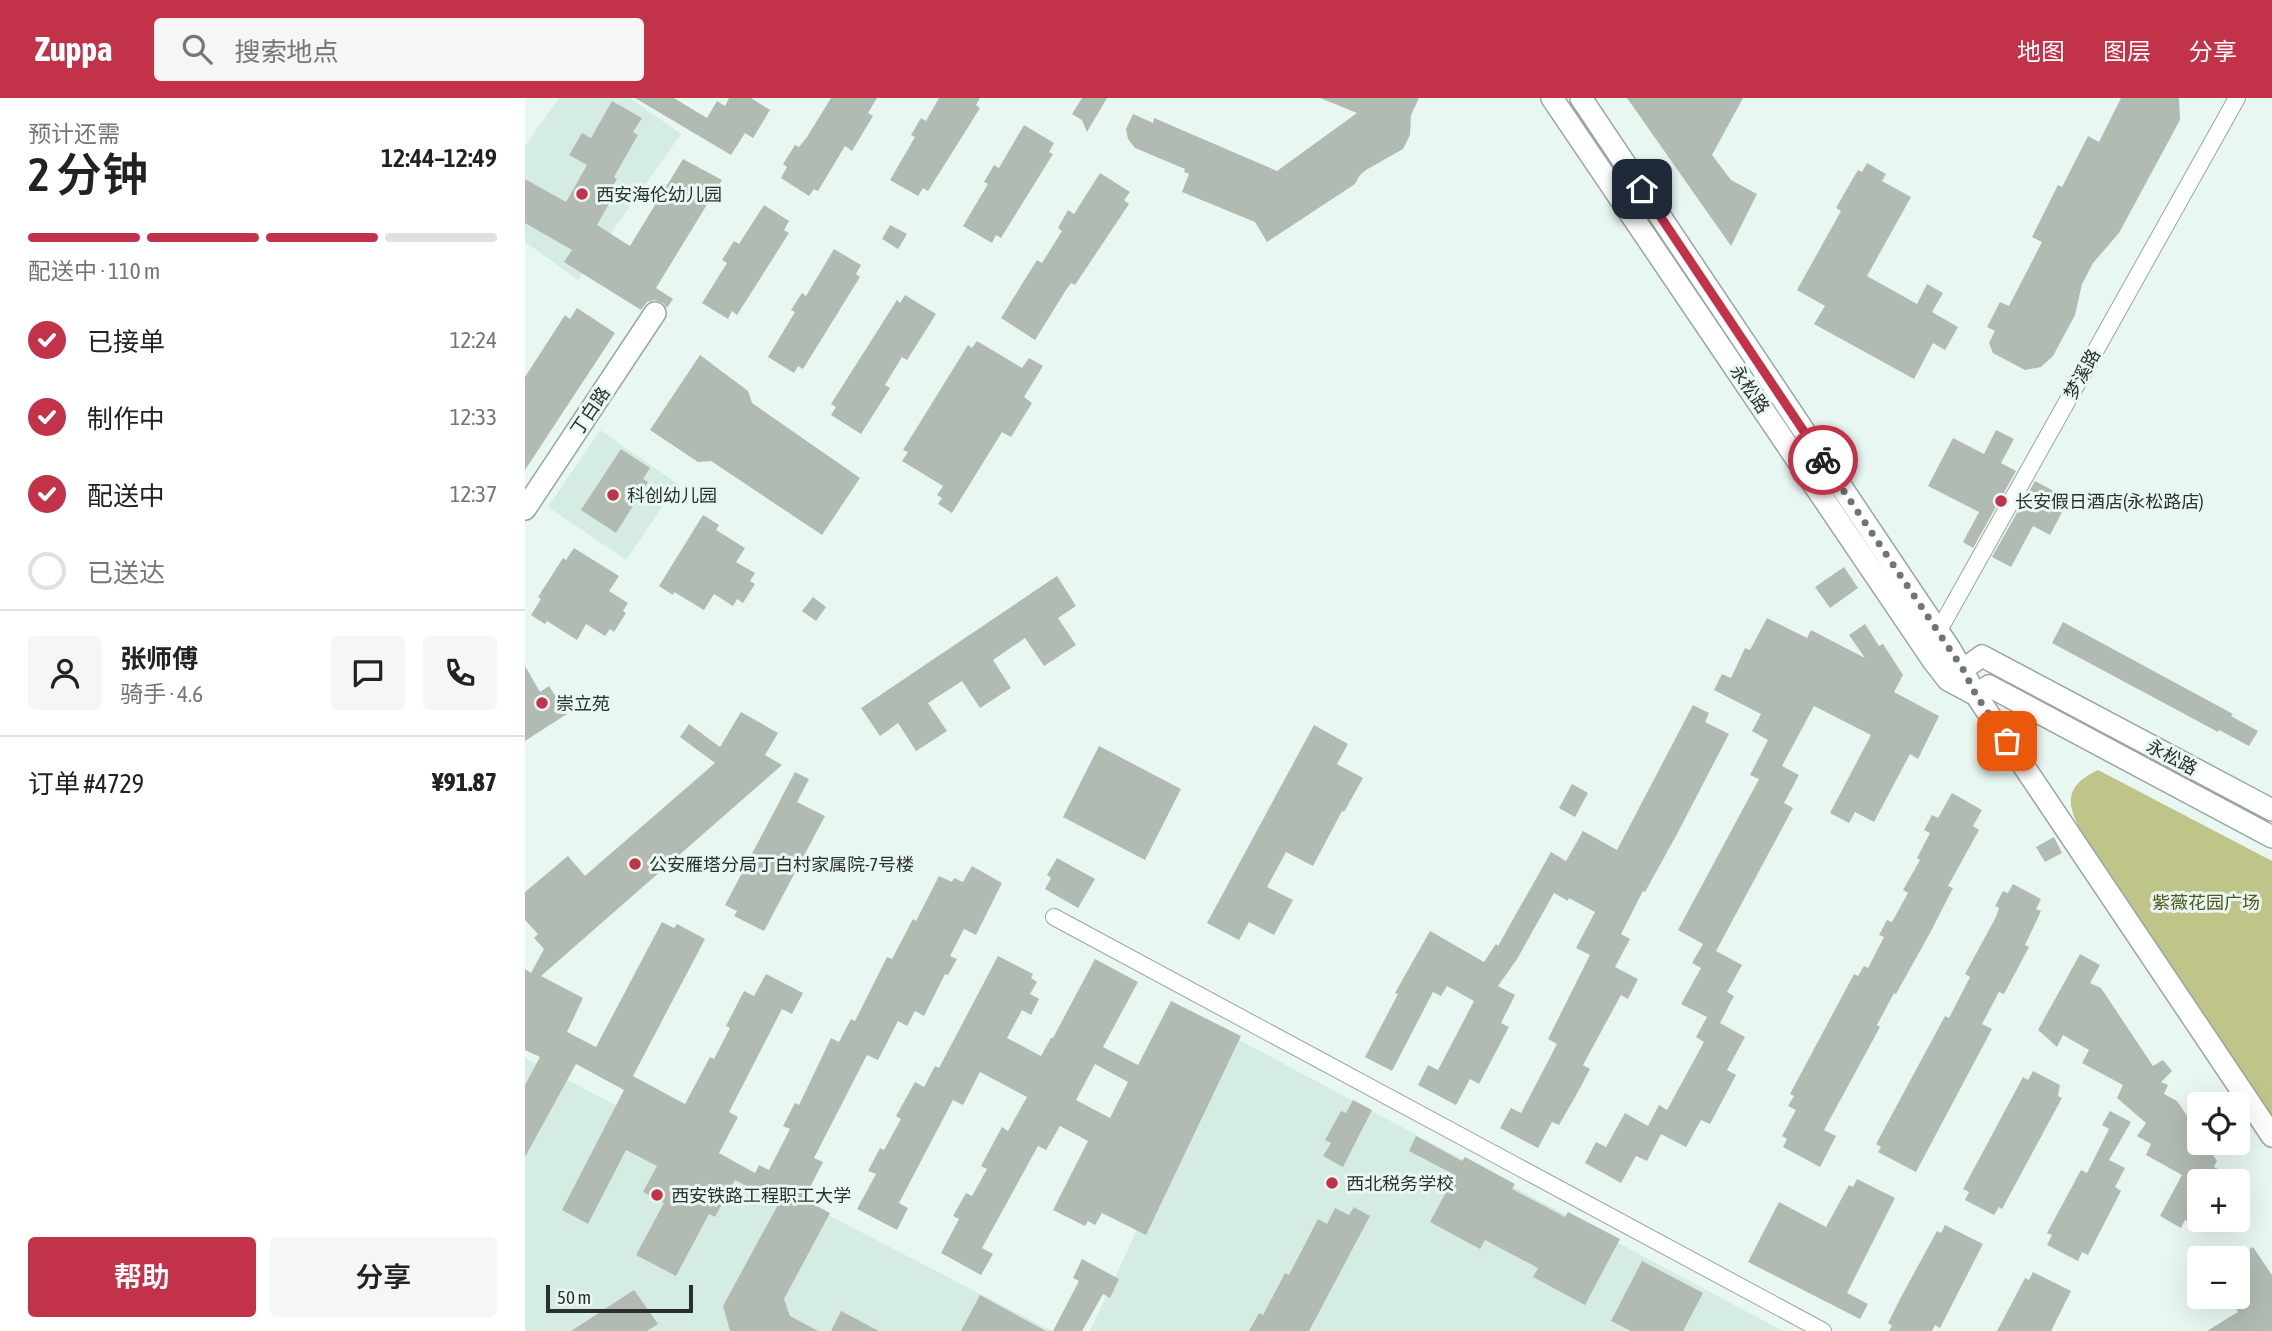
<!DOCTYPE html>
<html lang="zh">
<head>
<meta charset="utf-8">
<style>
	:root { --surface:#fff; --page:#f6f6f6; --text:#222; --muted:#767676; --line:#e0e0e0; --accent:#c23248 }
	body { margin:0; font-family:"Asap Condensed","Noto Sans SC",sans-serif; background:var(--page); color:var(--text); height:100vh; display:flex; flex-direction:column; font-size:26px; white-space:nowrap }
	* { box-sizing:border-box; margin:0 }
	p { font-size:23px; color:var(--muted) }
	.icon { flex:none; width:38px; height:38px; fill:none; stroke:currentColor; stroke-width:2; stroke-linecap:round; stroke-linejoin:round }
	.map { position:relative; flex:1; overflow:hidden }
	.side { display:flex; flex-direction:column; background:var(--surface); width:525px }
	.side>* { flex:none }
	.buttons { position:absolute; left:1662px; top:994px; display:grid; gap:14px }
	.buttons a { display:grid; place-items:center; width:63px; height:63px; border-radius:7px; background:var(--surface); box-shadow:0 7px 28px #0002; font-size:35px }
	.scale { position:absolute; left:21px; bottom:18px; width:147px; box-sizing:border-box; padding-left:7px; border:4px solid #2b302f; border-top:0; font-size:19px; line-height:24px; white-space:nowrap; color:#2b302f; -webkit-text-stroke:5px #e9f7f3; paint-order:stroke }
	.pin { position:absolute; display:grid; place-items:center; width:60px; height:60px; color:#fff; margin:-30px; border-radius:14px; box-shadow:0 4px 10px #0006 }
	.courier { position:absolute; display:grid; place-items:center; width:70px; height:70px; margin:-35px; border:5px solid #c23248; border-radius:50%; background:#fff; color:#222; box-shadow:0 2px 9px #0007 }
	.head em { font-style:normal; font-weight:600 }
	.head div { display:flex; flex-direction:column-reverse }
	.head { display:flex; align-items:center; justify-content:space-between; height:119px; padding:0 28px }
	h1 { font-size:46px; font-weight:600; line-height:52px }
	.bar { display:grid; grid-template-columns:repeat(4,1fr); gap:10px 7px; align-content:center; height:84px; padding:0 28px }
	.bar i { height:9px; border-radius:5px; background:var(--line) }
	.bar .current { background:var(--accent) }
	.bar p { grid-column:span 4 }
	.line { display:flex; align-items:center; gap:18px; padding:0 28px; border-top:2px solid var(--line) }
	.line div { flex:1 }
	.round { display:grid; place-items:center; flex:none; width:74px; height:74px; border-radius:7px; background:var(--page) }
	ol { padding:0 28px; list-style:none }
	li { display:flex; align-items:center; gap:21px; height:77px }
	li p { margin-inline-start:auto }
	li .icon { padding:7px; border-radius:50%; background:var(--accent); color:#fff; stroke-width:4 }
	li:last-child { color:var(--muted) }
	li i { width:38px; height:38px; border:4px solid var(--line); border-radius:50% }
	.action { display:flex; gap:14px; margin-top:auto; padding:14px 28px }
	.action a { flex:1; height:80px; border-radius:7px; background:var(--accent); color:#fff; font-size:28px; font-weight:600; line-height:80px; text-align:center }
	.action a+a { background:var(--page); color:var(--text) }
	header { display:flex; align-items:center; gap:42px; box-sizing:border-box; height:98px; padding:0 35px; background:var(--accent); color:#fff }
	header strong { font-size:33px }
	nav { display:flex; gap:38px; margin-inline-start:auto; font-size:24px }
	.search { width:490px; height:63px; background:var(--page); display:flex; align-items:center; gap:18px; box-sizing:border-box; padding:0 24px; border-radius:7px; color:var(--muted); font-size:26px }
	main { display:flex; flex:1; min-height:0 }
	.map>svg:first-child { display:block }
	.built { fill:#d5ece5 }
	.green { fill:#bfc589 }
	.building { fill:#b2bbb2; fill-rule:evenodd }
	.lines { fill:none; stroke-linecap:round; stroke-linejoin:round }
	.street-casing { stroke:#99a6a2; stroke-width:18 }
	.secondary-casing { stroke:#99a6a2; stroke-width:24 }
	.street { stroke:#fff; stroke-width:16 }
	.secondary { stroke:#fff; stroke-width:21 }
	.done { stroke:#6e7674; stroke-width:7; stroke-dasharray:0 12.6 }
	.route { stroke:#c23248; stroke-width:9 }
	.poi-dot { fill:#c23248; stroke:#e9f7f3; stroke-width:2.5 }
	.labels { text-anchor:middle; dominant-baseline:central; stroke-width:6; stroke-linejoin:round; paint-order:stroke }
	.poi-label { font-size:18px; fill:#2b302f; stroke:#e9f7f3; text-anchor:start }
	.street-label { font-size:18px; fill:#2b302f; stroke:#e9f7f3 }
	.park-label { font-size:18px; fill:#525617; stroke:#e9f7f3 }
</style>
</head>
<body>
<header>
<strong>Zuppa</strong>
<div class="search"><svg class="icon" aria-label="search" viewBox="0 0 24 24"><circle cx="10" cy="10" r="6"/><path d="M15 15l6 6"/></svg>搜索地点</div>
<nav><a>地图</a><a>图层</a><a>分享</a></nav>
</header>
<main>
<section class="side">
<div class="head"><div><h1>2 分钟</h1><p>预计还需</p></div><em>12:44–12:49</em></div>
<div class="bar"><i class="current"></i><i class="current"></i><i class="current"></i><i></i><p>配送中 · 110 m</p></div>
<ol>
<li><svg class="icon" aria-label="check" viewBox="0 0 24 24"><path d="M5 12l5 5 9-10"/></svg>已接单<p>12:24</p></li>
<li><svg class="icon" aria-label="check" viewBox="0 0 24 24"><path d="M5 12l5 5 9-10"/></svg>制作中<p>12:33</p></li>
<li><svg class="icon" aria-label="check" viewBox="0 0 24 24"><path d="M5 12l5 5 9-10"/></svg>配送中<p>12:37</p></li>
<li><i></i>已送达</li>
</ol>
<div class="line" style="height:126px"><a class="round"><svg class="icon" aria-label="person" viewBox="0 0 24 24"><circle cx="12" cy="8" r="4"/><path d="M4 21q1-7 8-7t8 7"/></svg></a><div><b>张师傅</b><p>骑手 · 4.6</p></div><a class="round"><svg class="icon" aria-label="chat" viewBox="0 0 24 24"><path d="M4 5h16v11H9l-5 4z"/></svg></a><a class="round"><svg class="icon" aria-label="phone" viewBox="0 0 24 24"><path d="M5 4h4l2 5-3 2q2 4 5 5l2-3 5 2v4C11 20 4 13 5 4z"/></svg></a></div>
<div class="line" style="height:91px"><div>订单 #4729</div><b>¥91.87</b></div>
<div class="action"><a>帮助</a><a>分享</a></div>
</section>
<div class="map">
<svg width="1747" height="1233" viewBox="0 0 1747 1233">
	<rect width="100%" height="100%" fill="#e9f7f3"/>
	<!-- built -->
	<path class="built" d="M34,0H105L156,36L53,182L0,144V48Z
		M75,332L153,386L101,462L23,409Z
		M703,936L1258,1233H565Z
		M0,960L527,1233H0Z"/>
	<!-- green -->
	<path class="green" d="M1573,672L1747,763V1018L1558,737C1542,708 1537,689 1573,672Z"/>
	<!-- building -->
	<path class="building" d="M110,0H149L182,20L192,3L200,8L204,0H226L245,12L228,40L220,35L206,57Z
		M306,0H352L343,15L348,18L327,53L320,48L293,93L289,91L284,98L256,80L262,69L258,66L270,47L274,49L282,39Z
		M414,0H455L451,7L455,10L403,93L398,90L393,98L365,82L390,39L386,37L396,20L401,23Z
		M557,0H582L562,34L557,22L547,16Z
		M795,0H894L886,17L885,37L878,51L841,72L835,77L830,86L742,144L730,124L657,94L664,76L659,74L660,71L610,50L603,41L601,31L608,16L628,25L629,20L752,73L832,15Z
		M1102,0H1218L1187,57L1206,82L1232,96L1206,148Z
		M1596,0H1654L1655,22L1594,135L1568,165L1557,186L1550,217L1528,258L1516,269L1500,272L1468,255L1464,245L1470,233L1462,229L1475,204L1484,208L1517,144L1507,139L1533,87L1537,89L1563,38L1574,44Z
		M87,3L117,20L108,34L113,37L89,79L92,81L84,95L89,97L72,127L105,148L158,61L197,82L131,190L148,201L142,210L138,205L130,202L122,204L116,212L39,164L47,152L0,125V81L41,104L62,67L44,57L57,35L66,40Z
		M499,27L529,45L524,54L528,56L476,140L471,137L467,145L438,128L463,86L459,84L469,67L474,70Z
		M1342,65L1361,76L1357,83L1386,99L1342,178L1392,206L1402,186L1418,195L1407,214L1433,229L1420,252L1408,245L1389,281L1289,226L1300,208L1272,192L1316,113L1311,110L1323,89L1333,72L1337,74Z
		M575,75L605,94L599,102L604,106L550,187L546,185L541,192L510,242L476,220L512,162L517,165L537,133L533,130L543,112L549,116Z
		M239,107L264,123L259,132L264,135L212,217L207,213L203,221L177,205L202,165L197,162L209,143L214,146Z
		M365,127L382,136L373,151L357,141Z
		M309,151L336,167L331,176L335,179L278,271L273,268L269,275L243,259L270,214L266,212L277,195L281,198Z
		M380,197L411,216L382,262L377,259L360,287L365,290L336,336L306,317L311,309L306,306L372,202L375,205Z
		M52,210L90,235L0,372V279L40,217L45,221Z
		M452,243L497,270L504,260L518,268L499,299L507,305L486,339L477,334L427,415L413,406L417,400L412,397L418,388L377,363L383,354L378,352L443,247L447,250Z
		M175,257L223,293L227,305L335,380L297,437L186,363L173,364L125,332Z
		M1471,332L1489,341L1476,365L1491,373L1448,450L1438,444L1454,414L1403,388L1428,340L1459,356Z
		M96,351L125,370L118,381L123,384L91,435L56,412Z
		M1510,383L1544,401L1525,437L1508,428L1486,469L1467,459Z
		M178,417L194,427L191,432L220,450L211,464L230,475L225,483L230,486L218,505L212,501L208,508L189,496L179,512L149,494L148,497L134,488Z
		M49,450L94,478L84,493L103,505L98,513L101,515L89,534L85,531L80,538L61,526L52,542L22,523L20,526L6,517L16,501L13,499L38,460L41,462Z
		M1319,469L1333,490L1305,510L1290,489Z
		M532,478L551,508L533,520L551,547L519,568L500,540L468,562L486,590L455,610L437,583L403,605L422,633L391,653L373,625L355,638L336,610Z
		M288,499L301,509L291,523L277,513Z
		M1242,520L1282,540L1286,532L1340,560L1324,537L1340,526L1354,548L1358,546L1378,577L1369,594L1414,618L1393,661L1385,656L1349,724L1330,714L1324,725L1305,715L1346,637L1289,608L1257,668L1274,677L1259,705L1268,710L1191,853L1217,867L1202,894L1209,898L1195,925L1220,939L1202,972L1211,977L1185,1026L1176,1022L1161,1049L1136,1036L1122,1063L1111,1058L1096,1085L1060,1065L1071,1044L1081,1049L1100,1015L1123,1028L1134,1007L1142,1012L1179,944L1171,939L1182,919L1156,906L1176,870L1167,865L1178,846L1153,832L1234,681L1225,677L1243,642L1227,633L1236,616L1189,592L1197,576L1206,580L1220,550L1225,552Z
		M1538,524L1708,616L1706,618L1733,633L1724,648L1694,632L1693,634L1527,545Z
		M0,568L15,594L24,588L42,616L0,643Z
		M1168,607L1184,615L1180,624L1204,636L1152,736L1120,794L1118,793L1096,836L1105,841L1090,869L1113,881L1103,901L1096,897L1058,967L1065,971L1054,992L1034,1027L1027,1024L1013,1050L975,1030L986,1010L996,1015L1032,946L1023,941L1065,857L1051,850L1070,814L1044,800L1043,803L1029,795L992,861L973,888L990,897L976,925L984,929L954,986L945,981L931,1007L893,987L903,967L913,972L949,903L922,888L916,898L908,894L867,973L840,959L873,896L870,895L905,833L959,864L971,846L973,848L1026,754L1041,763L1058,733L1092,752Z
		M216,614L253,635L240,657L257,667L16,878L58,900L42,934L71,949L137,824L149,830L152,826L180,841L108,978L160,1006L185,959L189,961L205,930L201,928L219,893L229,898L241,876L278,895L267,916L257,911L204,1014L213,1019L194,1055L230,1075L234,1067L244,1072L265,1031L258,1028L270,1005L274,1007L306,940L314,944L326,921L330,923L362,859L367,861L388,821L391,823L414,778L427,784L429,780L438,784L447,768L477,785L451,837L439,831L425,858L432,861L423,877L420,876L399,918L390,913L382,928L373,923L353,962L342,957L289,1060L298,1064L279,1101L305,1115L259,1201L265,1218L293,1233H205L198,1208L254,1105L210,1082L190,1119L184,1116L151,1178L111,1157L139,1105L118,1094L132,1068L101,1052L63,1126L37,1112L99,992L51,966L0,1059V987L15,959L0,952V871L6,875L19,851L9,840L13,836L0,822V794L43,758L60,778L61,777L190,665L155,639L164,626L195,649Z
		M789,627L823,646L812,666L838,680L819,714L817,713L788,768L761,754L742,789L768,802L749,837L724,824L714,842L682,825Z
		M574,648L656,691L620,762L538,719Z
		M270,674L284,681L272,704L300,718L239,833L209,818L212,813L200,807Z
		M1047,686L1063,695L1050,719L1034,710Z
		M1427,695L1457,712L1448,728L1454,732L1423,788L1428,790L1405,835L1371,896L1369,895L1352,927L1355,929L1299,1032L1311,1038L1295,1069L1258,1049L1262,1041L1257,1038L1271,1012L1263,1008L1269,998L1265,996L1329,876L1333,878L1339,868L1343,870L1359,839L1354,837L1362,822L1367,824L1383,795L1378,792L1395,762L1392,760L1405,735L1399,732L1407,717L1413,720Z
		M1529,739L1537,755L1520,764L1511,749Z
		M532,760L570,781L553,810L520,791L526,780L522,777Z
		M1488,786L1516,801L1511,811L1516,813L1500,847L1504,849L1479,896L1474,894L1457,926L1467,931L1391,1074L1353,1054L1356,1049L1351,1046L1420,918L1424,920L1442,885L1445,879L1440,876L1471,819L1474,810L1470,808L1478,793L1483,795Z
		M1555,856L1575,867L1565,885L1576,890L1628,968L1638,962L1647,973L1636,984L1643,987L1639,996L1652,1003L1675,1037V1045H1680L1692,1063L1689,1069L1716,1083H1675V1130L1660,1122L1656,1130L1635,1118L1657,1077L1621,1057L1626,1046L1612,1038L1621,1025L1592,1000L1598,987L1557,965L1564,952L1538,937L1532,949L1513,932Z
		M473,858L508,876L506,880L512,884L505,896L514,901L506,917L497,912L482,940L516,958L526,940H528L570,861L613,884L578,949L613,967L646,903L716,938L621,1137L577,1115L570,1127L563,1123L560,1128L528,1112L563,1043L535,1028L521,1052L513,1048L457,1150L468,1156L456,1177L416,1155L434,1121L428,1118L441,1095L447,1098L462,1071L456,1068L477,1029L483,1033L502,999L455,974L438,1007L428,1002L374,1105L383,1110L372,1132L332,1111L351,1076L343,1073L355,1050L359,1052L376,1021L371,1018L390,984L399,989L410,968L414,970ZM570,966L603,984L585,1020L551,1002Z
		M1508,973L1535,987L1533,998L1537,1000L1477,1111L1474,1109L1469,1117L1440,1102L1444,1094L1438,1091L1498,979L1503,982Z
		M828,1002L847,1012L818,1069L798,1058L806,1045L800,1042L816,1013L821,1015Z
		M1585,1013L1606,1024L1584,1062L1600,1070L1590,1089L1596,1093L1563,1157L1557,1154L1553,1163L1522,1147L1527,1137L1522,1135L1556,1072L1562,1075L1584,1031L1577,1027Z
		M891,1038L937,1063L940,1059L990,1086L987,1091L1040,1119L1043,1114L1095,1141L1060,1207L1008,1179L1013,1170L960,1142L955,1151L905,1124L930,1077L884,1053Z
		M1332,1081L1370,1100L1322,1195L1343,1206L1335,1221L1223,1164L1254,1104L1301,1129L1324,1087L1328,1089Z
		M829,1109L845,1118L784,1233H724L734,1215L738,1217L760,1175L764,1177L793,1121L802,1126L810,1110L824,1117Z
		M1420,1127L1458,1146L1415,1230L1410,1227L1407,1233H1364L1367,1228L1363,1225L1375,1201L1412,1133L1416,1135Z
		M1728,1149L1747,1177V1233H1682L1713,1214L1703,1199H1713V1159Z
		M557,1161L594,1181L585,1200L578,1196L557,1233H528L554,1183L548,1180Z
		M1117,1163L1178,1195L1158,1233H1106L1086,1223Z
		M1508,1174L1546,1193L1526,1233H1472L1500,1180L1504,1182Z
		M109,1192L133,1226L122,1233H46Z
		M455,1197L521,1233H436Z
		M316,1213L354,1233H306Z"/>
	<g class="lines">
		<!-- street casing -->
		<g class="street-casing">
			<path id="street" d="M1407,538L1413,534L1712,0
				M529,819L1298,1233"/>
		</g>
		<!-- secondary casing -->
		<g class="secondary-casing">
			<path id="secondary" d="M1027,0L1409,564L1423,582L1451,597
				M1056,0L1425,551L1451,597L1747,1038
				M0,411L130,215
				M1427,579L1457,558L1747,712
				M1451,597L1464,588L1747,739"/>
		</g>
		<!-- street -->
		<use href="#street" class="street"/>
		<!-- secondary -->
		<use href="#secondary" class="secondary"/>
	</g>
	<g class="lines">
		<!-- done -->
		<path class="done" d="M1298,362L1438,571L1451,597L1482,643"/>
		<!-- route -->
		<path class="route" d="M1117,91L1298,362"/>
	</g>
	<!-- markers -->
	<g class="poi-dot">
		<circle cx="57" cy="96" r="7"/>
		<circle cx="88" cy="397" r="7"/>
		<circle cx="1476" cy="403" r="7"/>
		<circle cx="17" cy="605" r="7"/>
		<circle cx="110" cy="766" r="7"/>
		<circle cx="807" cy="1085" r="7"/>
		<circle cx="132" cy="1097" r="7"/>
	</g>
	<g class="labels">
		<!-- poi labels -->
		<g class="poi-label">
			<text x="71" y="96">西安海伦幼儿园</text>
			<text x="102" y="397">科创幼儿园</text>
			<text x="1490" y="403">长安假日酒店(永松路店)</text>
			<text x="31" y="605">崇立苑</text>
			<text x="124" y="766">公安雁塔分局丁白村家属院-7号楼</text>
			<text x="821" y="1085">西北税务学校</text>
			<text x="146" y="1097">西安铁路工程职工大学</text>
		</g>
		<!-- street labels -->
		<g class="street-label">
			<text transform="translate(1557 276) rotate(-61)">梦溪路</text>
			<text transform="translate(1225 291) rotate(56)">永松路</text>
			<text transform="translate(65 313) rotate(-56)">丁白路</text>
			<text transform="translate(1647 659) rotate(28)">永松路</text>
		</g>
		<!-- park labels -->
		<g class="park-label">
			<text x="1681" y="804">紫薇花园广场</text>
		</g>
	</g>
</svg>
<div class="buttons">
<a><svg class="icon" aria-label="locate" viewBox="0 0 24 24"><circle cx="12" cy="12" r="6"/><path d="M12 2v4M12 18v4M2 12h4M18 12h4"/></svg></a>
<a>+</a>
<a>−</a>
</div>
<div class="scale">50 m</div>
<div class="pin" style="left:1482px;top:643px;background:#ea580c"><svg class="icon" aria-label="bag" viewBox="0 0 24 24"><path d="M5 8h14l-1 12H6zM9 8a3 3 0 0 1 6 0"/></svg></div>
<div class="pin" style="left:1117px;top:91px;background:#1f2937"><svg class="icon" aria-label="home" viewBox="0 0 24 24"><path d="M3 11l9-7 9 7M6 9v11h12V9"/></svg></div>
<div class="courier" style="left:1298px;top:362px"><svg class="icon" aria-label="bike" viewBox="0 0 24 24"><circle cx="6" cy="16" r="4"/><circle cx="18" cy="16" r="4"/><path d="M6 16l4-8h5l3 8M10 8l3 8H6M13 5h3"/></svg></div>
</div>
</main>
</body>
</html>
